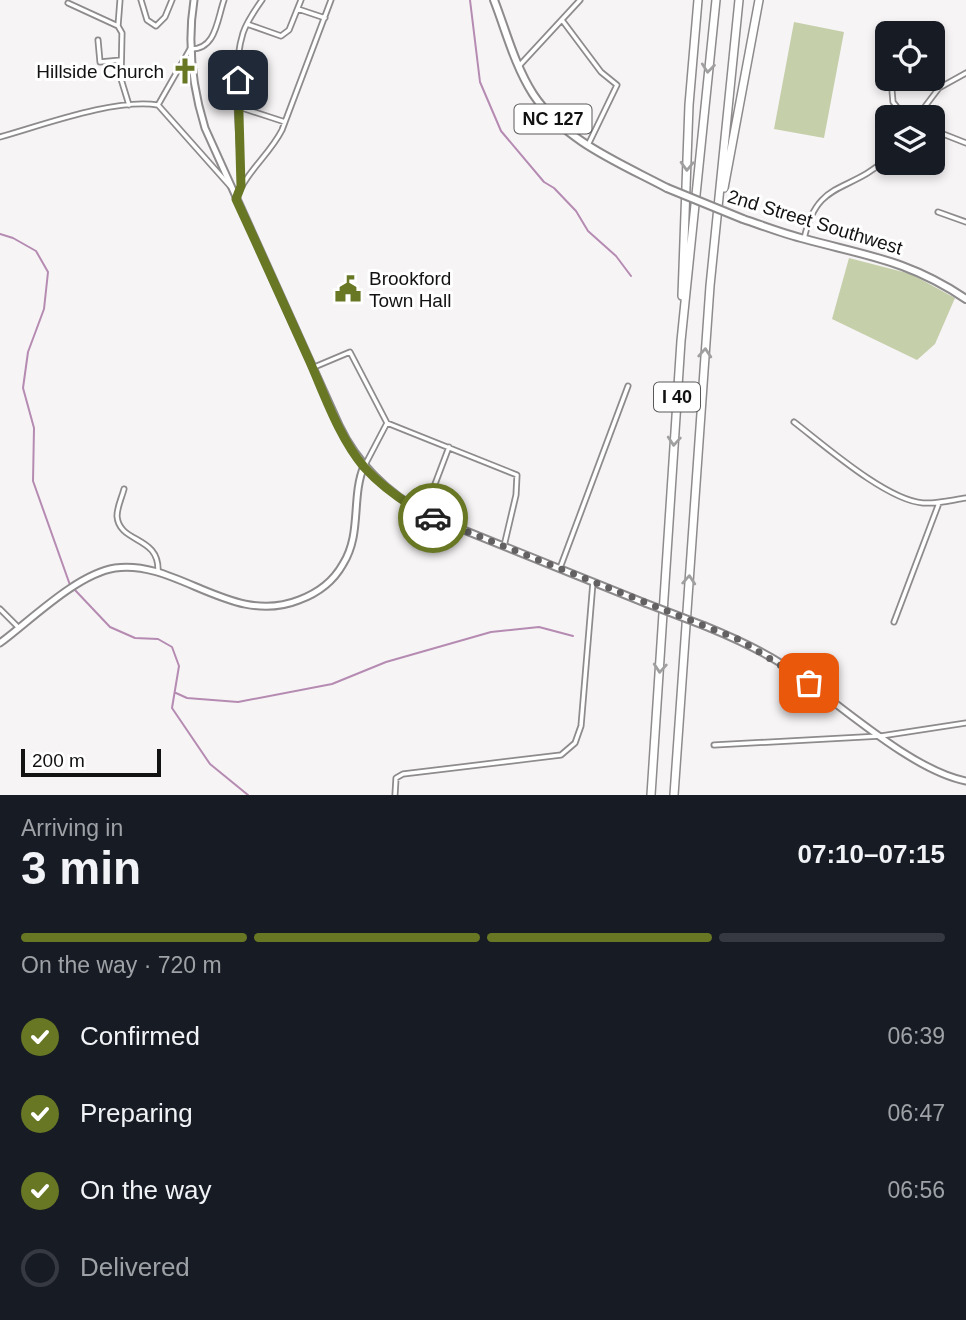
<!DOCTYPE html>
<html lang="en">
<head>
<meta charset="utf-8">
<style>
	:root { --surface:#171b24; --page:#242831; --text:#f1f3f6; --muted:#9ea1a6; --line:#363941; --accent:#677724 }
	body { margin:0; font-family:Arial,sans-serif; background:var(--page); color:var(--text); height:100vh; display:flex; flex-direction:column; font-size:26px; white-space:nowrap }
	* { box-sizing:border-box; margin:0 }
	p { font-size:23px; color:var(--muted) }
	.icon { flex:none; width:38px; height:38px; fill:none; stroke:currentColor; stroke-width:2; stroke-linecap:round; stroke-linejoin:round }
	.map { position:relative; height:795px; overflow:hidden }
	.drawer { display:flex; flex-direction:column; background:var(--surface); flex:1 }
	.drawer>* { flex:none }
	.tools { position:absolute; left:875px; top:21px; display:grid; gap:14px }
	.tools a { display:grid; place-items:center; width:70px; height:70px; border-radius:10px; background:var(--surface); box-shadow:0 4px 10px #0003; font-size:35px }
	.scale { position:absolute; left:21px; bottom:18px; width:140px; box-sizing:border-box; padding-left:7px; border:4px solid #131213; border-top:0; font-size:19px; line-height:24px; white-space:nowrap; color:#131213; -webkit-text-stroke:5px #fff; paint-order:stroke }
	.pin { position:absolute; display:grid; place-items:center; width:60px; height:60px; color:#fff; margin:-30px; border-radius:14px; box-shadow:0 4px 10px #0006 }
	.courier { position:absolute; display:grid; place-items:center; width:70px; height:70px; margin:-35px; border:5px solid #677724; border-radius:50%; background:#fff; color:#222; box-shadow:0 2px 9px #0007 }
	.summary em { font-style:normal; font-weight:600 }
	.summary div { display:flex; flex-direction:column-reverse }
	.summary { display:flex; align-items:center; justify-content:space-between; height:119px; padding:0 21px }
	h1 { font-size:46px; font-weight:600; line-height:52px }
	.bar { display:grid; grid-template-columns:repeat(4,1fr); gap:10px 7px; align-content:center; height:84px; padding:0 21px }
	.bar i { height:9px; border-radius:5px; background:var(--line) }
	.bar .current { background:var(--accent) }
	.bar p { grid-column:span 4 }
	ol { padding:0 21px; list-style:none }
	li { display:flex; align-items:center; gap:21px; height:77px }
	li p { margin-inline-start:auto }
	li .icon { padding:7px; border-radius:50%; background:var(--accent); color:#fff; stroke-width:4 }
	li:last-child { color:var(--muted) }
	li i { width:38px; height:38px; border:4px solid var(--line); border-radius:50% }
	.map>svg:first-child { display:block }
	.green { fill:#c5cfa9 }
	.lines { fill:none; stroke-linecap:round; stroke-linejoin:round }
	.stream { stroke:#b58bb2; stroke-width:2 }
	.street-casing { stroke:#8e8b8d; stroke-width:7 }
	.secondary-casing { stroke:#8e8b8d; stroke-width:9 }
	.primary-casing { stroke:#8e8b8d; stroke-width:10 }
	.highway-casing { stroke:#8e8b8d; stroke-width:10 }
	.street { stroke:#fff; stroke-width:3.5 }
	.secondary { stroke:#fff; stroke-width:5 }
	.primary { stroke:#fff; stroke-width:6 }
	.highway { stroke:#fff; stroke-width:7 }
	.secondary-bridge-casing { stroke:#8e8b8d; stroke-width:9; stroke-linecap:butt }
	.primary-bridge-casing { stroke:#8e8b8d; stroke-width:10; stroke-linecap:butt }
	.secondary-bridge { stroke:#fff; stroke-width:5 }
	.primary-bridge { stroke:#fff; stroke-width:6 }
	.oneway { stroke:#a1a0a1 }
	.done { stroke:#636162; stroke-width:7; stroke-dasharray:0 12.6 }
	.route { stroke:#677724; stroke-width:9 }
	.labels { text-anchor:middle; dominant-baseline:central; stroke-width:6; stroke-linejoin:round; paint-order:stroke }
	.shield { fill:#fff; stroke:#5a595a; stroke-width:2 }
	.shield-label { font-size:18px; font-weight:bold; fill:#131213 }
	.poi-label { font-size:19px; fill:#131213; stroke:#fff; text-anchor:end }
	.street-label { font-size:19px; fill:#131213; stroke:#fff }
</style>
</head>
<body>
<div class="map">
<svg width="966" height="795" viewBox="0 0 966 795">
	<rect width="100%" height="100%" fill="#f7f4f6"/>
	<!-- green -->
	<path class="green" d="M794,22L844,32L824,138L774,129Z
		M849,258L911,274L955,298L935,344L917,360L832,319Z"/>
	<g class="lines">
		<!-- stream -->
		<path class="stream" d="M470,0L480,82L501,131L544,182L554,188L576,211L588,231L616,256L631,276
			M0,234L13,238L36,251L48,272L44,309L28,352L23,388L34,428L33,481L70,585
			M74,589L110,627L135,638L158,639L172,647L179,666L172,708L210,764L248,795
			M176,693L187,698L238,702L332,684L386,662L491,632L539,627L573,636"/>
		<!-- street casing -->
		<g class="street-casing">
			<path id="street" d="M120,0L118,26L122,33L121,79L129,105
				M141,0L147,20L156,26L165,17L172,0
				M68,3L118,26
				M298,9L325,18
				M562,20L601,72L617,85L588,145
				M247,24L281,36L289,30L301,0
				M98,40L100,62L121,60
				M519,66L580,0
				M891,79L893,102L905,117
				M158,105L190,49C216,50 217,20 224,0
				M239,107L285,122
				M917,117L939,88L966,73
				M933,130L966,143
				M0,137C43,125 115,98 158,105L230,186
				M241,184C241,140 230,74 243,33C247,21 255,10 262,0
				M237,197C246,172 270,154 282,130L331,0
				M938,212L966,222
				M804,239C817,178 850,194 887,158
				M312,368L350,352L387,423
				M794,422C824,445 886,500 923,503C937,504 952,500 966,498
				M387,423L517,475L516,495L504,546
				M365,465L387,423
				M124,489C122,497 117,507 117,516C119,544 160,535 158,572
				M424,513L449,447
				M560,568L628,386
				M0,609L19,628
				M894,622L939,503
				M714,745L881,736L966,723
				M395,795L396,778L403,774L561,755L575,743L581,726L593,582"/>
		</g>
		<!-- secondary casing -->
		<g class="secondary-casing">
			<path id="secondary" d="M194,0C187,44 192,86 205,128L339,425C359,467 392,497 434,518L645,603
				M705,626C732,637 757,648 782,664C832,697 909,770 966,781
				M0,643C31,620 77,574 115,568C177,559 232,627 299,600C318,593 333,582 343,564C362,534 351,497 364,466"/>
		</g>
		<!-- primary casing -->
		<g class="primary-casing">
			<path id="primary" d="M494,0C506,31 515,66 533,94C564,141 620,163 667,188
				M743,219C764,226 784,234 805,239C868,256 910,261 966,299"/>
		</g>
		<!-- highway casing -->
		<g class="highway-casing">
			<path id="highway" d="M724,188L759,0
				M682,296L689,105L698,0
				M651,795L681,341L716,0
				M674,795L710,286L739,0"/>
		</g>
		<!-- street -->
		<use href="#street" class="street"/>
		<!-- secondary -->
		<use href="#secondary" class="secondary"/>
		<!-- primary -->
		<use href="#primary" class="primary"/>
		<!-- highway -->
		<use href="#highway" class="highway"/>
		<!-- secondary-bridge casing -->
		<g class="secondary-bridge-casing">
			<path id="secondary-bridge" d="M645,603L705,626"/>
		</g>
		<!-- primary-bridge casing -->
		<g class="primary-bridge-casing">
			<path id="primary-bridge" d="M667,188L743,219"/>
		</g>
		<!-- secondary-bridge -->
		<use href="#secondary-bridge" class="secondary-bridge"/>
		<!-- primary-bridge -->
		<use href="#primary-bridge" class="primary-bridge"/>
	</g>
	<!-- one-way arrows -->
	<defs><path id="oneway-chevron" d="M-2-3.5L2.5 0L-2 3.5" fill="none" stroke-width="1.6" stroke-linecap="round" stroke-linejoin="round" transform="scale(1.75)"/></defs>
	<g class="oneway">
		<use href="#oneway-chevron" transform="translate(708 68) rotate(96)"/>
		<use href="#oneway-chevron" transform="translate(687 166) rotate(92)"/>
		<use href="#oneway-chevron" transform="translate(705 353) rotate(-86)"/>
		<use href="#oneway-chevron" transform="translate(674 441) rotate(94)"/>
		<use href="#oneway-chevron" transform="translate(689 580) rotate(-86)"/>
		<use href="#oneway-chevron" transform="translate(660 668) rotate(94)"/>
	</g>
	<g class="lines">
		<!-- done -->
		<path class="done" d="M433,518L740,640L809,683"/>
		<!-- route -->
		<path class="route" d="M238,80L241,186L236,199C261,253 285,307 310,362C325,396 339,437 364,467C383,488 408,505 433,518"/>
	</g>
	<!-- icons -->
	<defs>
		<g id="church-bare" transform="scale(2.1)"><path d="M-1.2-6h2.4v3.5h3.3v2.4h-3.3V6h-2.4V-.1h-3.3v-2.4h3.3Z" fill="#677724" stroke="#fff" stroke-width="2.5" paint-order="stroke"/></g>
		<g id="civic-bare" transform="scale(2.1)"><path d="M-.6-6.5H3V-4.5H.6V-3L4-1V1h2V6H-6V1h2V-1L-.6-3ZM-1.2 2.5V6h2.4V2.5Z" fill="#677724" stroke="#fff" stroke-width="2.5" paint-order="stroke"/></g>
	</defs>
	<g fill-rule="evenodd">
		<use href="#church-bare" x="185" y="71"/>
		<use href="#civic-bare" x="348" y="289"/>
	</g>
	<g class="labels">
		<!-- shield labels -->
		<g class="shield">
			<rect x="514.5" y="104.5" width="77" height="29" rx="5"/>
			<rect x="654" y="382.5" width="46" height="29" rx="5"/>
		</g>
		<g class="shield-label">
			<text x="553" y="119">NC 127</text>
			<text x="677" y="397">I 40</text>
		</g>
		<!-- poi labels -->
		<g class="poi-label">
			<text x="164" y="71">Hillside Church</text>
			<text x="369" y="278" text-anchor="start">Brookford<tspan x="369" dy="22">Town Hall</tspan></text>
		</g>
		<!-- street labels -->
		<g class="street-label">
			<text transform="translate(815 222) rotate(17)">2nd Street Southwest</text>
		</g>
	</g>
</svg>
<div class="tools">
<a><svg class="icon" aria-label="locate" viewBox="0 0 24 24"><circle cx="12" cy="12" r="6"/><path d="M12 2v4M12 18v4M2 12h4M18 12h4"/></svg></a>
<a><svg class="icon" aria-label="layers" viewBox="0 0 24 24"><path d="M12 4l9 5-9 5-9-5zM3 14l9 5 9-5"/></svg></a>
</div>
<div class="scale">200 m</div>
<div class="pin" style="left:809px;top:683px;background:#ea580c"><svg class="icon" aria-label="bag" viewBox="0 0 24 24"><path d="M5 8h14l-1 12H6zM9 8a3 3 0 0 1 6 0"/></svg></div>
<div class="pin" style="left:238px;top:80px;background:#1f2937"><svg class="icon" aria-label="home" viewBox="0 0 24 24"><path d="M3 11l9-7 9 7M6 9v11h12V9"/></svg></div>
<div class="courier" style="left:433px;top:518px"><svg class="icon" aria-label="car" viewBox="0 0 24 24"><path d="M5 17H2v-5l4-1 3-4h7l3 4 3 1v5h-3M9 17h6M6 11h13"/><circle cx="7" cy="17" r="2"/><circle cx="17" cy="17" r="2"/></svg></div>
</div>
<section class="drawer">
<div class="summary"><div><h1>3 min</h1><p>Arriving in</p></div><em>07:10–07:15</em></div>
<div class="bar"><i class="current"></i><i class="current"></i><i class="current"></i><i></i><p>On the way · 720 m</p></div>
<ol>
<li><svg class="icon" aria-label="check" viewBox="0 0 24 24"><path d="M5 12l5 5 9-10"/></svg>Confirmed<p>06:39</p></li>
<li><svg class="icon" aria-label="check" viewBox="0 0 24 24"><path d="M5 12l5 5 9-10"/></svg>Preparing<p>06:47</p></li>
<li><svg class="icon" aria-label="check" viewBox="0 0 24 24"><path d="M5 12l5 5 9-10"/></svg>On the way<p>06:56</p></li>
<li><i></i>Delivered</li>
</ol>
</section>
</body>
</html>
